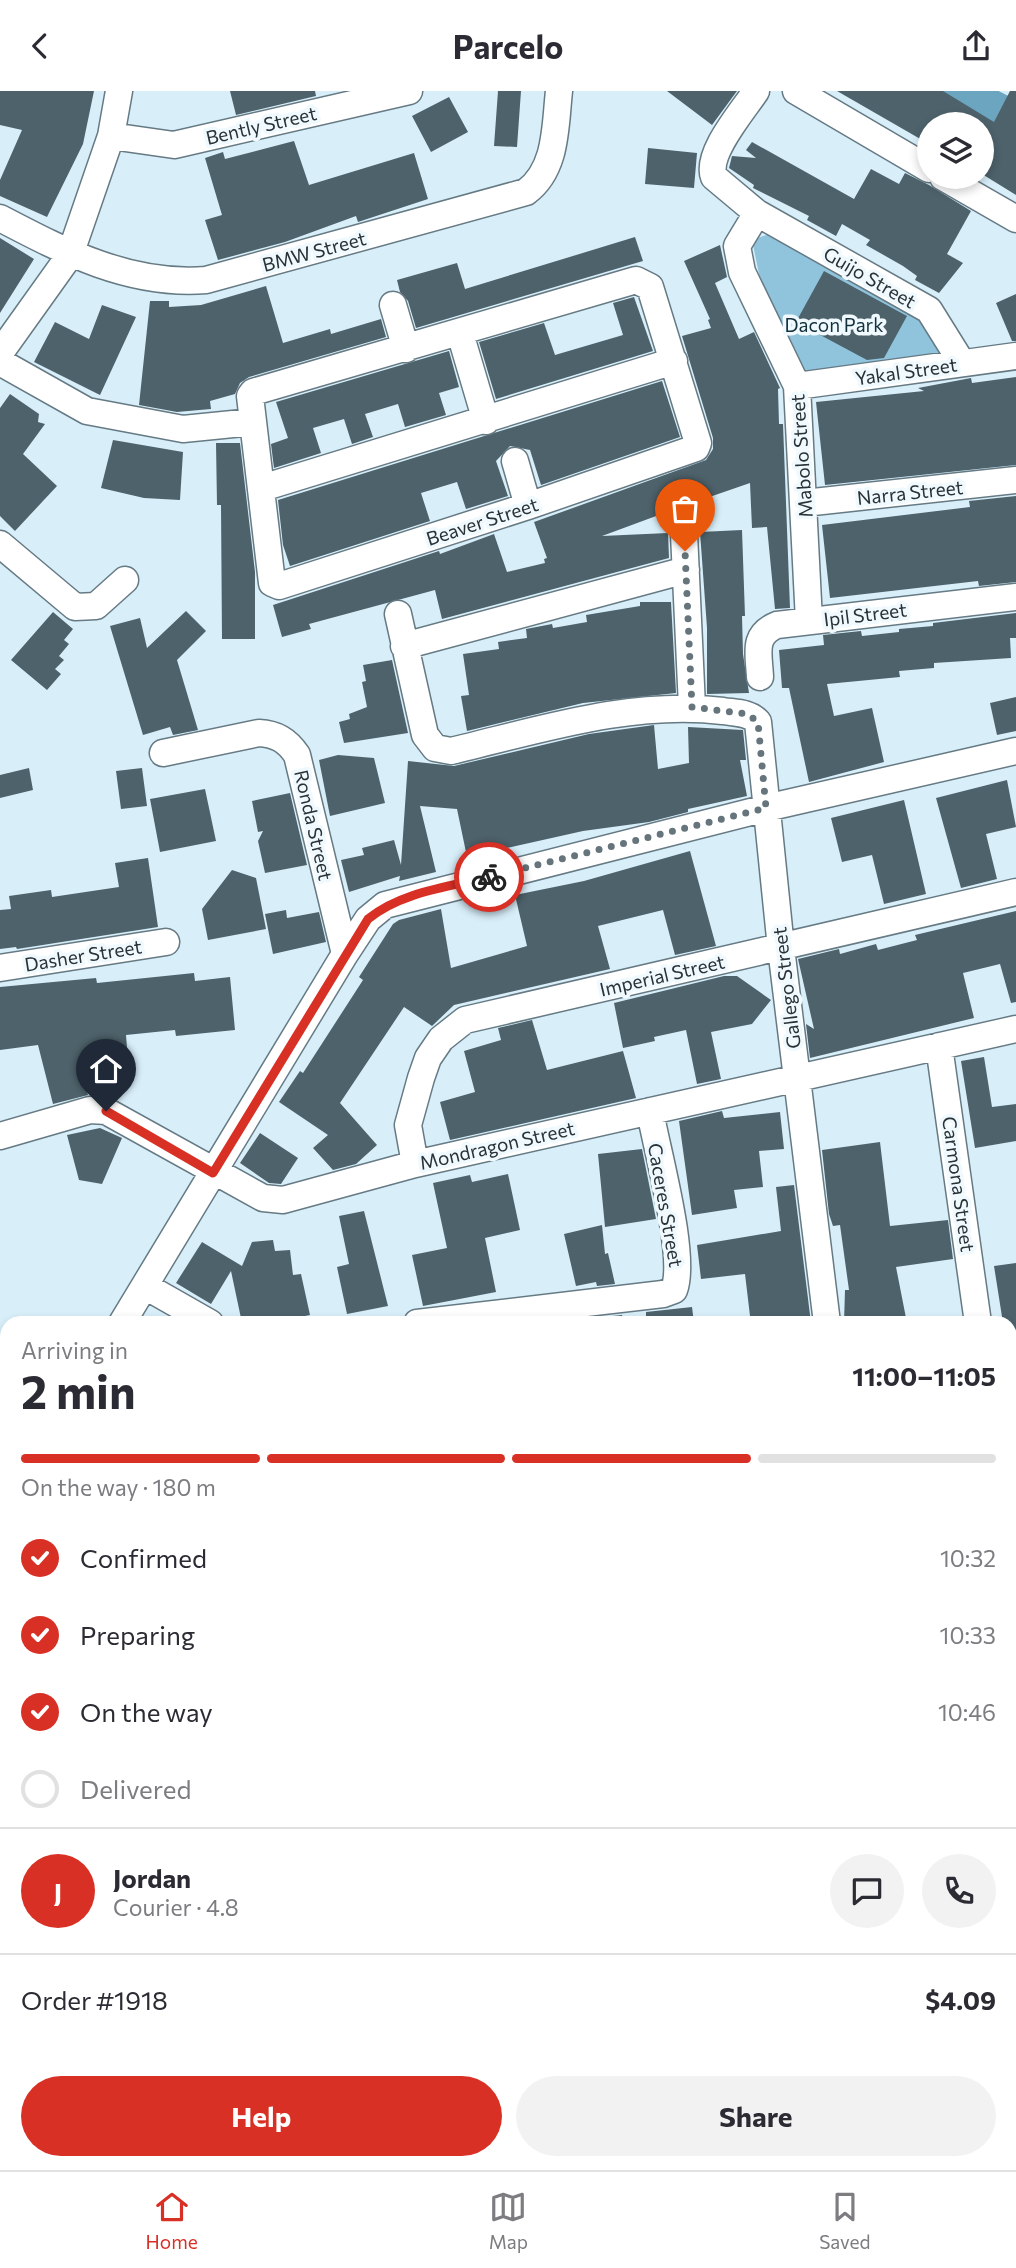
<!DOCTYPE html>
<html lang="en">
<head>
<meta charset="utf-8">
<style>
	:root { --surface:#fff; --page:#f2f2f3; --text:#2b2b33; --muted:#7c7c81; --line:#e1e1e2; --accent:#d93025 }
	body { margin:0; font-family:Commissioner,sans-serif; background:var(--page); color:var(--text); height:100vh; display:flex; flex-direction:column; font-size:26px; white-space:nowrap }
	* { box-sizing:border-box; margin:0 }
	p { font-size:23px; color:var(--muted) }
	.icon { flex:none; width:38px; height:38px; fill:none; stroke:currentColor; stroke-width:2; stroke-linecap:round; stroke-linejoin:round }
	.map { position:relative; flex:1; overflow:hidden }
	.sheet { position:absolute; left:0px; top:1225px; width:1017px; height:854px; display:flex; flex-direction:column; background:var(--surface); border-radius:21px 21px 0 0; box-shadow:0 4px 10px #0003 }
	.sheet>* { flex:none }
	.controls { position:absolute; left:917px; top:21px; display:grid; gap:14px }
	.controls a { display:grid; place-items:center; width:77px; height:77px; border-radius:50%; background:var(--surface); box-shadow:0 4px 10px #0003; font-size:35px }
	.pin { position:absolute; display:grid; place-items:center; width:60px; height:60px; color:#fff; margin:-72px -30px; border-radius:50% 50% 50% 0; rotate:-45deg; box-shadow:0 0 7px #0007 }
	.pin .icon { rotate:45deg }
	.courier { position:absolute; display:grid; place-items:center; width:70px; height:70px; margin:-35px; border:5px solid #d93025; border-radius:50%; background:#fff; color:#222; box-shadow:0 2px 9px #0007 }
	.summary em { font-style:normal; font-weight:700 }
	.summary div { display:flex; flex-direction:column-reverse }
	.summary { display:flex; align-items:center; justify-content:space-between; height:119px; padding:0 21px }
	h1 { font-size:46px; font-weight:700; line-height:52px }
	.bar { display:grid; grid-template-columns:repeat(4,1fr); gap:10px 7px; align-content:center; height:84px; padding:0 21px }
	.bar i { height:9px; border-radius:5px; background:var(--line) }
	.bar .current { background:var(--accent) }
	.bar p { grid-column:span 4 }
	.line { display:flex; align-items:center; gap:18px; padding:0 21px; border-top:2px solid var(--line) }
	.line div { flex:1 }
	.round { display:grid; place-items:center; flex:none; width:74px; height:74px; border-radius:37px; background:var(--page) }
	ol { padding:0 21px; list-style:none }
	li { display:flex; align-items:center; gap:21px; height:77px }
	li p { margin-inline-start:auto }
	li .icon { padding:7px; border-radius:50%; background:var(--accent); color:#fff; stroke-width:4 }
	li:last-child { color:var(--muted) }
	li i { width:38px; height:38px; border:4px solid var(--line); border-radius:50% }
	.cta { display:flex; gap:14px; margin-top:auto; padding:14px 21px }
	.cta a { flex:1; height:80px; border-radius:42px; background:var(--accent); color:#fff; font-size:28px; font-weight:700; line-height:80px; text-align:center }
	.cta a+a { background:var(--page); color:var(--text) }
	header { display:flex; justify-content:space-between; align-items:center; height:91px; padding:0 21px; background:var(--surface); font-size:32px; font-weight:700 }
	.menu { display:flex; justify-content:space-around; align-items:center; height:98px; border-top:2px solid var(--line); background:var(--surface); font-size:19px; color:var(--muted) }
	.menu a { display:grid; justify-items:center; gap:4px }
	.menu .current { color:var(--accent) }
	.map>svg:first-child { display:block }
	.green { fill:#90c4dd }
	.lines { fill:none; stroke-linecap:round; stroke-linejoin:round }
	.river { stroke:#6ca5bf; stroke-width:37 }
	.building { fill:#4e626b }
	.minor-casing { stroke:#667a84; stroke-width:29 }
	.minor { stroke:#fff; stroke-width:26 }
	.done { stroke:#66747b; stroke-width:7; stroke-dasharray:0 12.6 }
	.route { stroke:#d93025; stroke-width:9 }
	.labels { text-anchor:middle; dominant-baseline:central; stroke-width:7; stroke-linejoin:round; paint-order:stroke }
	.street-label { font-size:19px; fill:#293236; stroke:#f0fafe }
	.park-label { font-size:19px; fill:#14303c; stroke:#f0fafe }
</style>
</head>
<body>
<header><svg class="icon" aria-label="back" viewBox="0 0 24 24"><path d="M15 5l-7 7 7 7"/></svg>Parcelo<svg class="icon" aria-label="share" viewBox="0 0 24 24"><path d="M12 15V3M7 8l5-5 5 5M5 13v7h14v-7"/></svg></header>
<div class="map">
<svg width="1016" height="2079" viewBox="0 0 1016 2079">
	<rect width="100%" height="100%" fill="#d8effa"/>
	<!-- green -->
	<path class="green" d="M772,142L917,221L950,267L802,291L759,183L752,149Z
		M1016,1510V1741H1010V1511Z"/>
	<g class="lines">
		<!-- river -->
		<path class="river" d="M959,0L1016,30"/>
	</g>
	<!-- building -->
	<path class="building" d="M0,0H94L83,53L47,126L0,105V89L22,39L0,34Z
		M230,0H315L316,5L236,24Z
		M498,0H521L517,56L494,55Z
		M667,0H737L712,34Z
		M837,0H943L994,31L1010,0H1016V104L982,83V33H929V53Z
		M449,6L468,41L431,61L412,25Z
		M294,50L309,94L414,62L428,108L358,131L356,125L285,151L218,169L205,129L222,124L205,67L223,61L225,68Z
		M752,51L854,108L871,78L899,93L905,82L929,94L971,120L947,163L963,172L939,202L915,189L917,185L903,175L866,154L870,149L842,133L836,145L807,129L809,125L753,97L754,94L729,77L732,65L756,67L746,59Z
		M648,57L697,62L694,97L645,93Z
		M635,146L643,170L416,237L408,210L400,201L397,189L457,172L465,198Z
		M0,147L34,168L0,222Z
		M720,154L727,186L715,192L739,248L754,241L780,297L778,298L779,333H783L790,517L775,518L767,436L752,437L750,392L695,411L683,405L675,407L667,421L602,445L668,442L669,467L442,528L435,499L309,533L311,538L282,546L273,514L439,460L440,463L494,443L507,481L545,472L544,468L547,467L534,431L706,369L713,358V347L682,245L711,237L708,229L710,228L684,170Z
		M824,180L907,225L884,267L867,269L796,231Z
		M266,195L283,252L330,238L331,243L381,228L386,246L249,286L240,292L235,303L210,310L211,318L177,321L139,314L150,210H169V216L201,214Z
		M1016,203V250H1012L996,212Z
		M634,206L653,260L496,308L479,251L544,232L555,264L623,244L613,212Z
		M102,214L136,226L100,304L34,271L55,231L89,248Z
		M449,260L459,296L439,302L446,324L405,336L398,313L365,323L373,346L352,353L344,328L313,337L321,362L274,377L271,353L288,347L276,311Z
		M1016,286V374L825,394L816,311L924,300L918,297L971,287L972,292Z
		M662,290L680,346L541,394L530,359L510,355L496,370L508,405L466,418L457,391L421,402L430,430L290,475L283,454L278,409Z
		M10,303L39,323L38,331L45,333L23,363L57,395L15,440L0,425V317Z
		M113,349L183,361L180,409L144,407L101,397Z
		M216,352H240L255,481V548H222L221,414H217Z
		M1016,405V491L979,495L978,490L830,507L822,434L970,416L969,410Z
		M742,439L745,525H742L743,563L749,602L707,603V537L700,441Z
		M640,511H671L676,602L583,612L467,640L461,605L469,604L463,563L499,558L498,551L527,547L526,538L552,533L553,537L587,531L586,524L640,515Z
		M186,520L206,540L177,569L198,639L173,644L170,636L143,644L110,535L140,527L147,557Z
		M53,521L73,538L64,549L69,553L59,565L64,569L55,578L61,583L47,599L11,569Z
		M1016,522V547H1010L1011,567L934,572V577L899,580L900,586L827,593L834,625L872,617L884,671L809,691L789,597H782L779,559L824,554L823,544L861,540L862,545L899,541V538L933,535V532Z
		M392,569L408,642L344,652L339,631L350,628L349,623L367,616L362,591L366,590L363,574Z
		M1016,606V640L997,644L990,612Z
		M654,634L658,678L689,672L688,636L743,639L746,669H740L747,705L688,718V721L649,731L583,740L467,766L457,718L420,715L436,781L399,790L400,785L349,801L341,769L364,764L362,757L394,749L401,774L408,670L454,675L589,643Z
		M338,664L374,667L385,712L330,725L319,669Z
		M29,677L33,699L0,707V684Z
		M142,677L147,715L121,718L116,680Z
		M1007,689L1016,736L986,743L997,788L961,797L936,707Z
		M205,698L216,750L160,761L150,708Z
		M290,702L307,774L265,782L258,750L263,740L258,741L252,710Z
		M904,709L926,803L884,813L872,764L842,771L831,727Z
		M690,760L716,855L675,864L663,819L598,835L610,878L454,914L432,935L404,916L340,1012L377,1054L356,1073L333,1079L313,1057L328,1044L279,1011L300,980L303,982L363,889L359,886L393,833L399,829L441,818L451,877L527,855L515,804L584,790Z
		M148,767L158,836L17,858L16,856L0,858V819L11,818L9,805L51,799L52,806L119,796L115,772Z
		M232,779L256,787L266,838L208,849L202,818Z
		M286,819L287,827L319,821L326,851L273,863L265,823Z
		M1016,820V911L1011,912L1000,873L963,882L974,927L810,967L806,933L814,938L798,868L839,858L840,863L876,853L878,859L917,849L915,844Z
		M194,882L195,890L230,886L235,939L176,945L175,939L126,944L130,994L86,997L88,1004L53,1013L38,954L0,959V896L96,887L97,892Z
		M724,885H737L771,909L752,933L711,941L721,988L697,993L686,939L654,946L655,950L623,957L614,912Z
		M532,929L547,979L623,960L636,1007L450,1049L440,1011L475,1001L464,960L501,949L498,937Z
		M984,966L992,1016L1016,1013V1050L975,1057L961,970Z
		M722,1020L724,1027L780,1021L784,1058L759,1060L763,1096L734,1099L737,1117L692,1124L679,1030Z
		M100,1037L122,1047L102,1093L79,1089L67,1044Z
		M260,1042L298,1067L281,1093L269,1092L240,1072Z
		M880,1051L890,1135L948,1129L953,1168L896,1176L907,1232H844L845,1199H849L840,1134L833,1135L829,1123L822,1059Z
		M642,1058L656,1128L605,1136L598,1063Z
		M508,1083L520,1139L485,1147L496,1201L423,1215L412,1164L447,1157L433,1092L470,1084L472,1091Z
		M794,1094L811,1232H759L758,1225H750L745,1183L701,1188L697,1154L781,1140L776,1096Z
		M364,1120L388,1215L347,1223L337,1176L349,1173L339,1125Z
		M602,1134L605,1163L608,1162L615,1193L597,1195L596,1191L576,1195L564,1143Z
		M273,1149L275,1160L290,1159L293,1184L301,1183L310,1224L276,1231L275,1226L242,1232L231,1180L211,1213L176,1192L202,1151L242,1175L252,1151Z
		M1016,1172V1251H1010V1232H1003L994,1175Z
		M692,1216L694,1232H646V1221Z
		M622,1224L624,1232H604L603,1226Z"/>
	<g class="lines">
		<!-- minor casing -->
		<g class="minor-casing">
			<path id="minor" d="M756,0C743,20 705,63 714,86L757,122L929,219L962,272
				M796,0L929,78
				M111,45L174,54L409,0
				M943,86L1016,128
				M757,122L737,155L742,181L797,295L809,530
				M0,127C65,161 130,195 206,189L526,101C557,78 555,36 559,0
				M636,189L650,196L698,352L696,357L528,415L279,495L272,492L250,305L253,301Z
				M393,214L406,258
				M460,242L486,330
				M0,262L70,164L111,45L119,0
				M0,271L87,320L183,338L253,331
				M797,295L1016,265
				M515,370L528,415
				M262,397L674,270
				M804,412L1016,389
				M683,421L692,616
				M0,453L75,516L96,515L125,489
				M398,523L425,644L435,657L451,660C540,639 631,609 723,620C735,622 749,621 758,631L781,857L827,1232
				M404,555L686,479
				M760,586C759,563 752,544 777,534L1016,506
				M163,662L259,642C276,643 287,649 297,664L345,863
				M0,877L166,851
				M939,955L978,1232
				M0,1045L90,1019L106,1020L263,1107L283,1109L415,1073L1016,938
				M415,1073L408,1034L421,987L428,967L441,948L465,929L1016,801
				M145,1195L210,1232
				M122,1232L345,863L368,828L385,814L766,717L1016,660
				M417,1232L663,1203L674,1199C687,1166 657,1060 650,1020
				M1010,1301H1016
				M0,1348L7,1347
				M1010,1436L1016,1435
				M0,1468H7
				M0,1590H7
				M0,1717H7
				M1010,1821L1016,1820
				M0,1878H7
				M1010,1976H1016
				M0,2035H7
				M251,2072L252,2079
				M920,2072L921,2079"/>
		</g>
		<!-- minor -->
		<use href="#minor" class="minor"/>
	</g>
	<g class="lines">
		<!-- done -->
		<path class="done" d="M489,786L766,717L758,631L747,623L692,616L685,460"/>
		<!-- route -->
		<path class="route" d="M106,1020L213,1082L368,828C401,801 448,796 489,786"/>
	</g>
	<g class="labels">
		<!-- street labels -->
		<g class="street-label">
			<text transform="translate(261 34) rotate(-13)">Bently Street</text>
			<text transform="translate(314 160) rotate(-15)">BMW Street</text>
			<text transform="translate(870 186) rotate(30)">Guijo Street</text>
			<text transform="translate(906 280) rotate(-8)">Yakal Street</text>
			<text transform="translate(801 365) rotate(-94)">Mabolo Street</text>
			<text transform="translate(910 401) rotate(-6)">Narra Street</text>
			<text transform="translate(482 430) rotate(-18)">Beaver Street</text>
			<text transform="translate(865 523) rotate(-7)">Ipil Street</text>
			<text transform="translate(314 734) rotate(77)">Ronda Street</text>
			<text transform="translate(83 864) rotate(-9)">Dasher Street</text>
			<text transform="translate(662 884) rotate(-13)">Imperial Street</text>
			<text transform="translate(786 897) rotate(-97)">Gallego Street</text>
			<text transform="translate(497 1054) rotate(-13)">Mondragon Street</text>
			<text transform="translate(959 1093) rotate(82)">Carmona Street</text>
			<text transform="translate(666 1114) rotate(80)">Caceres Street</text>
		</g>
		<!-- park labels -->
		<g class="park-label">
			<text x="834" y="233">Dacon Park</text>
		</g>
	</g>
</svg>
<div class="controls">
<a><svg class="icon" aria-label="layers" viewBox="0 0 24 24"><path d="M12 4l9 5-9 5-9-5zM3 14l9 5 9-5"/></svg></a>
</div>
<div class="pin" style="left:685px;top:460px;background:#ea580c"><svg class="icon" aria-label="bag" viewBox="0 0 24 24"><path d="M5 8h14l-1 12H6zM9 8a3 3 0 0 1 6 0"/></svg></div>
<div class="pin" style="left:106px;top:1020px;background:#1f2937"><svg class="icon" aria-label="home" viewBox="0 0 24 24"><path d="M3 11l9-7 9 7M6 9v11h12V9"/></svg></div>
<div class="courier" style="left:489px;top:786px"><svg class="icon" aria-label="bike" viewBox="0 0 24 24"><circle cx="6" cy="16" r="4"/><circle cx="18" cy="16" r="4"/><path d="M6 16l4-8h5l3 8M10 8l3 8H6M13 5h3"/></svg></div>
<section class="sheet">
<div class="summary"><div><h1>2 min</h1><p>Arriving in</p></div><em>11:00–11:05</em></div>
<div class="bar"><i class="current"></i><i class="current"></i><i class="current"></i><i></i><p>On the way · 180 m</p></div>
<ol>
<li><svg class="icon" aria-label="check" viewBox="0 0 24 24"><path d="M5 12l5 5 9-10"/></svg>Confirmed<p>10:32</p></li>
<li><svg class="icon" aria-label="check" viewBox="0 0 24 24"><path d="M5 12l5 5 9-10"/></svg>Preparing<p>10:33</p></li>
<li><svg class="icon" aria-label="check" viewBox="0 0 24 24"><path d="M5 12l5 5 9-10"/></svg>On the way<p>10:46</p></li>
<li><i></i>Delivered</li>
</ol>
<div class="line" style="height:126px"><b class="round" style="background:var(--accent);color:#fff">J</b><div><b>Jordan</b><p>Courier · 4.8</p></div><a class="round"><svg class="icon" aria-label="chat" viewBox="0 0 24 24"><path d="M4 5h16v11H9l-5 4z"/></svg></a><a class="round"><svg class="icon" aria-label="phone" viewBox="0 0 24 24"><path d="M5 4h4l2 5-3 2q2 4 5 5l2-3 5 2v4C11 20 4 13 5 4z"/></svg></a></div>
<div class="line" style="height:91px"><div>Order #1918</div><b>$4.09</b></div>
<div class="cta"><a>Help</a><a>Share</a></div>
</section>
</div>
<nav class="menu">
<a class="current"><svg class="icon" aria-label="home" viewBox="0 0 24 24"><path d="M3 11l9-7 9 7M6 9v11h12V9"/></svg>Home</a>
<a><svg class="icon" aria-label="map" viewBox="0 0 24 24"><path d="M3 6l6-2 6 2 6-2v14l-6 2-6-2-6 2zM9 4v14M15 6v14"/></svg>Map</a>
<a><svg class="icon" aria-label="saved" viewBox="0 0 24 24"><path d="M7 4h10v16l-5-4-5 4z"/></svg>Saved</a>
</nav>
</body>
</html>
